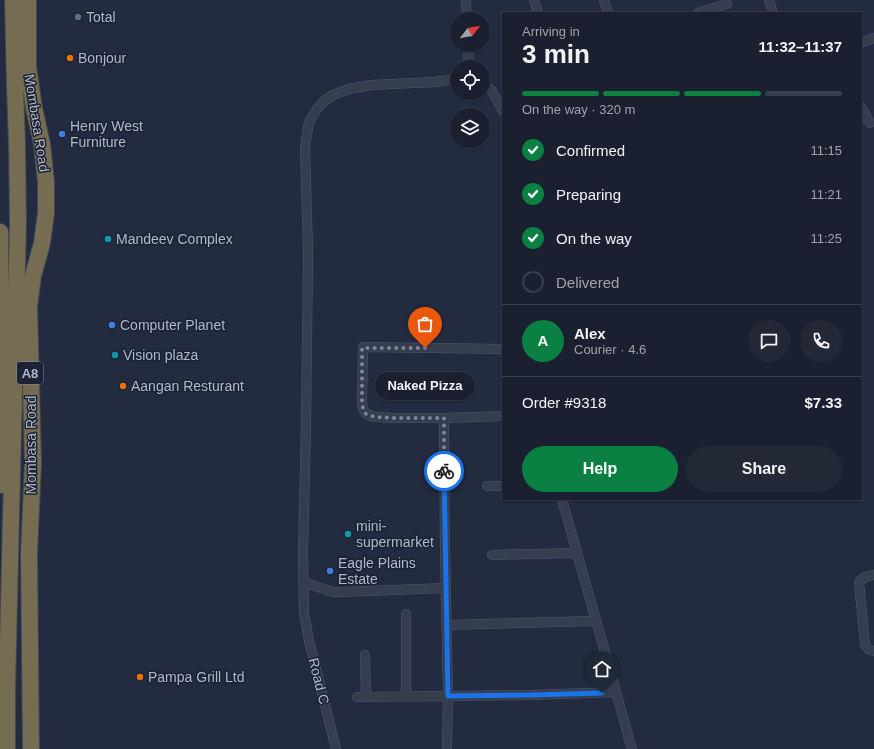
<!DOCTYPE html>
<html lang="en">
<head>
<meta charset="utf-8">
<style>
	:root { --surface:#1a202f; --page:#232837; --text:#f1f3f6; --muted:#9fa3aa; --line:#383e4b; --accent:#0b8043 }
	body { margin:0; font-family:Arial,sans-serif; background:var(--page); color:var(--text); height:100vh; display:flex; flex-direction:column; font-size:15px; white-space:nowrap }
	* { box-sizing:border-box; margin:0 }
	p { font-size:13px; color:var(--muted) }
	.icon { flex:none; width:22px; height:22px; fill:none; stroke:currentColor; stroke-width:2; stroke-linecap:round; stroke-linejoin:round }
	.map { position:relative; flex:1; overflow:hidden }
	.details { position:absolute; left:502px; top:12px; width:360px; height:488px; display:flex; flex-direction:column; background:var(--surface); border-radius:0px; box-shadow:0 1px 3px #0004,0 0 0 1px var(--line) }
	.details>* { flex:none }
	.needle { width:26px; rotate:59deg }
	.fabs { position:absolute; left:450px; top:12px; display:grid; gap:8px }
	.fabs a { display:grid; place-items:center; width:40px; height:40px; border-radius:50%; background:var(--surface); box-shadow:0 1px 3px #0004,0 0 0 1px var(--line); font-size:20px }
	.pin { position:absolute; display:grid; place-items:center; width:34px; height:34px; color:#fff; margin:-41px -17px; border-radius:50% 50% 50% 0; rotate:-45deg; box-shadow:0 0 4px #0007 }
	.pin .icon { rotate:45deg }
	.courier { position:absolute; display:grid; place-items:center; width:40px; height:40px; margin:-20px; border:3px solid #1a73e8; border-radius:50%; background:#fff; color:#222; box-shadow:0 1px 5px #0007 }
	.bubble { position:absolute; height:28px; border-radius:14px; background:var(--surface); box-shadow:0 1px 3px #0004,0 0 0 1px var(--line); font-size:13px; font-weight:700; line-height:28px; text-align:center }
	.summary em { font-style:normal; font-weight:700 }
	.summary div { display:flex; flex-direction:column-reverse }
	.summary { display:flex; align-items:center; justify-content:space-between; height:68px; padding:0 20px }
	h1 { font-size:26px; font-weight:700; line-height:30px }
	.bar { display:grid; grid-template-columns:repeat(4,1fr); gap:6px 4px; align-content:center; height:48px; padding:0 20px }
	.bar i { height:5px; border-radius:3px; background:var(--line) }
	.bar .on { background:var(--accent) }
	.bar p { grid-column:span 4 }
	.line { display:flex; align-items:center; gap:10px; padding:0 20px; border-top:1px solid var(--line) }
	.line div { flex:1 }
	.round { display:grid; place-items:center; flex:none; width:42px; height:42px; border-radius:21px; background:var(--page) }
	ol { padding:0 20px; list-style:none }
	li { display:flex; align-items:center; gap:12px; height:44px }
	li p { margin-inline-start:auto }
	li .icon { padding:4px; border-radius:50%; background:var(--accent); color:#fff; stroke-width:4 }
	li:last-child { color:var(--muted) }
	li i { width:22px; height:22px; border:2px solid var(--line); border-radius:50% }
	.action { display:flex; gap:8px; margin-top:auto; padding:8px 20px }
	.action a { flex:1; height:46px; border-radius:24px; background:var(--accent); color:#fff; font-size:16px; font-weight:700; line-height:46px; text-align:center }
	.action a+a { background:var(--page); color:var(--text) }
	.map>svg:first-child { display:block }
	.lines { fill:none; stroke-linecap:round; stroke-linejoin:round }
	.street-casing { stroke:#51586a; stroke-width:10 }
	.highway-casing { stroke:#41485a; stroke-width:18 }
	.street { stroke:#363d4f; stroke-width:9 }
	.highway { stroke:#766c52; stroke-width:16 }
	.done { stroke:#808799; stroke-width:4; stroke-dasharray:0 7.2 }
	.route { stroke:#1a73e8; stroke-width:5 }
	.service-dot { fill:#5c6f8a; stroke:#1b2334; stroke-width:1.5 }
	.food-dot { fill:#e8710a; stroke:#1b2334; stroke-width:1.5 }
	.shop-dot { fill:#3f7fe0; stroke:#1b2334; stroke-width:1.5 }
	.culture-dot { fill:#0f9aa8; stroke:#1b2334; stroke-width:1.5 }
	.labels { text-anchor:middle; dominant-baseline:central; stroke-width:3; stroke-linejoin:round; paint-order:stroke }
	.shield { fill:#1b2334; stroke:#858b9d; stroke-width:1 }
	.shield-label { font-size:13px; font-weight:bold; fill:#b2b8ca }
	.poi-label { font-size:14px; fill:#b2b8ca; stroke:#1b2334; text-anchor:start }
	.street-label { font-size:14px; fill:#b2b8ca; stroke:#1b2334 }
</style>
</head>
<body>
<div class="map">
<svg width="874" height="749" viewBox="0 0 874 749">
	<rect width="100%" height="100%" fill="#222b3f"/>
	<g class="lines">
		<!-- street casing -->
		<g class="street-casing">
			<path id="street" d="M466,0L467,19
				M534,0L538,13
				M604,0L608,13
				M769,0L772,10
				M698,13L727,4
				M861,43L874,38
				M468,45L469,67
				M483,83L492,91L503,111
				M861,107L870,123
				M444,418H395L375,417L366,414L363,409L362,402L363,347L503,349
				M487,486H503
				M562,499L632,749
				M492,555L577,553
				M874,575C867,576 862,577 859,583L865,645C867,648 869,651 874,651
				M303,582L333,592H341L446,588
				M406,614V697
				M446,625L595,621
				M365,655L366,697
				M357,697L532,695L616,692
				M336,749L309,641L304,613L303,551L306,426L308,253L305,147L309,122L317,109L324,101L333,95L349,89L371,85L434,82L457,79
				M447,749L448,696L445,549L444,418L503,416"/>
		</g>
		<!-- highway casing -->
		<g class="highway-casing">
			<path id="highway" d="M28,0V67L34,108L42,144L46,182V213L42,243L33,276L29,306L33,463L29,554L31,749
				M0,232L2,485
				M7,677V749
				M7,687L18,222L17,144L15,88L13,0"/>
		</g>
		<!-- street -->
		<use href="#street" class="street"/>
		<!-- highway -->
		<use href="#highway" class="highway"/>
	</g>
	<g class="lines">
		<!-- done -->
		<path class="done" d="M425,348H362V402L363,409L366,414L375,417L395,418H444V471"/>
		<!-- route -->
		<path class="route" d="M444,471L448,696L532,695L602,693"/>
	</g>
	<!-- markers -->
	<circle class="service-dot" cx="78" cy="17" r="4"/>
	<g class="food-dot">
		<circle cx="70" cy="58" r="4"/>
		<circle cx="123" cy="386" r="4"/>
		<circle cx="140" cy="677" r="4"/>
	</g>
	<g class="shop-dot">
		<circle cx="62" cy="134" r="4"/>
		<circle cx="112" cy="325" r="4"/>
		<circle cx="330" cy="571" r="4"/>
	</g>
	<g class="culture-dot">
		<circle cx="108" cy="239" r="4"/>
		<circle cx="115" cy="355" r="4"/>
		<circle cx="348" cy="534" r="4"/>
	</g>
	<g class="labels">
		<!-- shield labels -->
		<rect class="shield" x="17" y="362" width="26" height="22" rx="3"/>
		<g class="shield-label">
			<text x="30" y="373">A8</text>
		</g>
		<!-- poi labels -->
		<g class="poi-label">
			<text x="86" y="17">Total</text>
			<text x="78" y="58">Bonjour</text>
			<text x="70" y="126">Henry West<tspan x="70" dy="16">Furniture</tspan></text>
			<text x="116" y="239">Mandeev Complex</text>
			<text x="120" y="325">Computer Planet</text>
			<text x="123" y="355">Vision plaza</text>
			<text x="131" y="386">Aangan Resturant</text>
			<text x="356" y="526">mini-<tspan x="356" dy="16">supermarket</tspan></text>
			<text x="338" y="563">Eagle Plains<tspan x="338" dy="16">Estate</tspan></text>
			<text x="148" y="677">Pampa Grill Ltd</text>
		</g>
		<!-- street labels -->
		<g class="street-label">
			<text transform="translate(37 123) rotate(81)">Mombasa Road</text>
			<text transform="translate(31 445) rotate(-90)">Mombasa Road</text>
			<text transform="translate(319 681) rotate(76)">Road C</text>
		</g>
	</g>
</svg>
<div class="fabs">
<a><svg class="needle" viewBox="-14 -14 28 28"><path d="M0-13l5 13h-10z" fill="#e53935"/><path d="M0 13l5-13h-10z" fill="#9fa3aa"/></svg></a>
<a><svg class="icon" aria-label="locate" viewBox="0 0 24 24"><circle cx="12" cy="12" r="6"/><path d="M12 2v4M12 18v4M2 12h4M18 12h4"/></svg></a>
<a><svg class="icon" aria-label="layers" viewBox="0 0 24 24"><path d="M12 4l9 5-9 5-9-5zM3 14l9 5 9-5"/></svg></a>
</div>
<div class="pin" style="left:425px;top:348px;background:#ea580c"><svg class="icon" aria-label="bag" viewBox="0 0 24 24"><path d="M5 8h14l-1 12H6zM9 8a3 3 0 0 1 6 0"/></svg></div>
<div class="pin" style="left:602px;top:693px;background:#1f2937"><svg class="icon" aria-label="home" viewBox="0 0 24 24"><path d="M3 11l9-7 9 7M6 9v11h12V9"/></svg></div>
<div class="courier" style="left:444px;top:471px"><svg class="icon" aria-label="bike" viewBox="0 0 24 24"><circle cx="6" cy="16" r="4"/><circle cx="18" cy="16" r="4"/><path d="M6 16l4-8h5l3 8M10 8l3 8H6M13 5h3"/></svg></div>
<div class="bubble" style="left:375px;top:372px;width:100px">Naked Pizza</div>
<section class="details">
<div class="summary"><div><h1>3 min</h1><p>Arriving in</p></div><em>11:32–11:37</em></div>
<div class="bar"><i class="on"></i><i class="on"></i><i class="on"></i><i></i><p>On the way · 320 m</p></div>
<ol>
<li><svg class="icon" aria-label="check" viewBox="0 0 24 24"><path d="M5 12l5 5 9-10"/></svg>Confirmed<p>11:15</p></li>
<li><svg class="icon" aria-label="check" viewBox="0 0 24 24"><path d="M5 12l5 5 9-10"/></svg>Preparing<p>11:21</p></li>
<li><svg class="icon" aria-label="check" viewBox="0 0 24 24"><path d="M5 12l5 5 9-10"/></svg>On the way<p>11:25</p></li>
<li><i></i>Delivered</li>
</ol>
<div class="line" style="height:72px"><b class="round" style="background:var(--accent);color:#fff">A</b><div><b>Alex</b><p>Courier · 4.6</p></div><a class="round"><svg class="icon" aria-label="chat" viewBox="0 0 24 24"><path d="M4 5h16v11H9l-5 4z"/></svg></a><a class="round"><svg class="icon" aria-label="phone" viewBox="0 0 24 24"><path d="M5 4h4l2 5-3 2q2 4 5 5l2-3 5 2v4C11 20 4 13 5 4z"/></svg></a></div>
<div class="line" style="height:52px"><div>Order #9318</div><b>$7.33</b></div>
<div class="action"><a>Help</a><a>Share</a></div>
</section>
</div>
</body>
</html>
